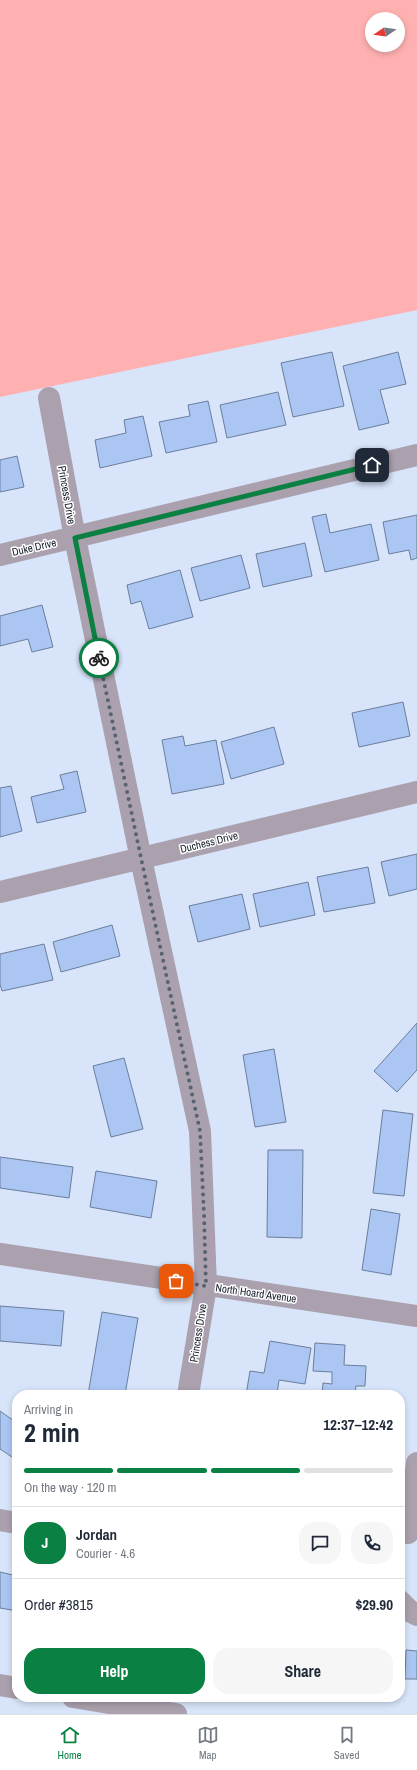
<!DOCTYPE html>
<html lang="en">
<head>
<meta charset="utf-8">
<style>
	:root { --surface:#fff; --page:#f6f6f7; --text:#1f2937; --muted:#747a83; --line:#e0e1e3; --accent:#0b8043 }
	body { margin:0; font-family:"Archivo Narrow",sans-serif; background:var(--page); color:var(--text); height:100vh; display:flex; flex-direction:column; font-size:15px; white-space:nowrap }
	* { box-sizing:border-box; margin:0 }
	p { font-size:13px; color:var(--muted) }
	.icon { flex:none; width:22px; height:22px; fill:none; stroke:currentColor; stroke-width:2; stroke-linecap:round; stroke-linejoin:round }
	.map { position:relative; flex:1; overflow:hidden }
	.drawer { position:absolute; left:12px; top:1390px; width:393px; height:312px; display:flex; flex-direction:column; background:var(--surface); border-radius:16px; box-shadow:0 2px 6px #0003 }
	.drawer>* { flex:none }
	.needle { width:26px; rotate:257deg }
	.tools { position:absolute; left:365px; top:12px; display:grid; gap:8px }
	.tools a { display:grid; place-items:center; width:40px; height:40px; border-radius:50%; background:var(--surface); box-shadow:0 2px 6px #0003; font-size:20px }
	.pin { position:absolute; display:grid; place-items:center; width:34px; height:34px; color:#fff; margin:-17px; border-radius:8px; box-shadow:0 2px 6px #0006 }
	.courier { position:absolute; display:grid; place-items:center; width:40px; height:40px; margin:-20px; border:3px solid #0b8043; border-radius:50%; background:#fff; color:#222; box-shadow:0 1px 5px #0007 }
	.head em { font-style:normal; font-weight:700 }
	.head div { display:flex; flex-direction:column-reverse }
	.head { display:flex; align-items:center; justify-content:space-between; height:68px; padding:0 12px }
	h1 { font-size:26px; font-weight:700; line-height:30px }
	.bar { display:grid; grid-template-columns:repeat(4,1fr); gap:6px 4px; align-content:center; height:48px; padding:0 12px }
	.bar i { height:5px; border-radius:3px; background:var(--line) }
	.bar .active { background:var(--accent) }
	.bar p { grid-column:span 4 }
	.line { display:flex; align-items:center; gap:10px; padding:0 12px; border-top:1px solid var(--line) }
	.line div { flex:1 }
	.round { display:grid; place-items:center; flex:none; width:42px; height:42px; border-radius:16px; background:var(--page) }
	.button { display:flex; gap:8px; margin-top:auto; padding:8px 12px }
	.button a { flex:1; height:46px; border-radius:16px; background:var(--accent); color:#fff; font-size:16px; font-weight:700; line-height:46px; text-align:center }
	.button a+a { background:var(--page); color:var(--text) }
	.tab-bar { display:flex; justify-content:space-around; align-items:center; height:56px; border-top:1px solid var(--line); background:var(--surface); font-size:11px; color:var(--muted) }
	.tab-bar a { display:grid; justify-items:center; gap:2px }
	.tab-bar .active { color:var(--accent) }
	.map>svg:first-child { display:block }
	.green { fill:#feb1b0; fill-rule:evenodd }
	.building { fill:#abc6f3; stroke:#6b7e9c }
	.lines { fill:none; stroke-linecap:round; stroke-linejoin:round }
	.minor { stroke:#aba0ad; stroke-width:22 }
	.done { stroke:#586271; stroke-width:4; stroke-dasharray:0 7.2 }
	.route { stroke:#0b8043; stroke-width:5 }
	.labels { text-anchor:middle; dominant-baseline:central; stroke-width:3; stroke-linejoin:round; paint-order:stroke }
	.street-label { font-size:11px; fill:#141c28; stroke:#fff }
</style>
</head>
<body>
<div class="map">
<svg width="417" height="1714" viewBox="0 0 417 1714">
	<rect width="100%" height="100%" fill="#d7e4f9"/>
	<!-- green -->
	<path class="green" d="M0,0H417V310L0,397ZM372,19H398V45H372Z"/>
	<!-- building -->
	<path class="building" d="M332,352L344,406L293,417L281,363Z
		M398,352L406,384L380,390L389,423L359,430L343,366Z
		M278,392L286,425L227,438L220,405Z
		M208,401L217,442L166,453L159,422L190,416L188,405Z
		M143,416L152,456L100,468L95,440L126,433L124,420Z
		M17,456L24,487L0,492V460Z
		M326,514L330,533L371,524L379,560L325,572L312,517Z
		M417,515V558L411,560L409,550L389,554L383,522Z
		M305,543L312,576L263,587L256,554Z
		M241,555L250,588L200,601L191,568Z
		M180,570L193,617L149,629L141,601L131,604L127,585Z
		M42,605L53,647L32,652L28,639L0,646V616Z
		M403,702L410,736L359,747L352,713Z
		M274,727L284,764L231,779L221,742Z
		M183,736L185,746L216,740L224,784L172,794L162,740Z
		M77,771L86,812L37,823L31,797L64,789L60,775Z
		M11,786L22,831L0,837V788Z
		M417,854V889L389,896L381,862Z
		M368,867L375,903L324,912L317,877Z
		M308,882L315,915L260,927L253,894Z
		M242,894L250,929L198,942L189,906Z
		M112,925L120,956L61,972L53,942Z
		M44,944L53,980L2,991L0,984V954Z
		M417,1023V1070L397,1092L374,1071Z
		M274,1049L286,1122L255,1127L243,1055Z
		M124,1058L143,1129L111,1137L93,1066Z
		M383,1110L413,1114L404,1196L373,1193Z
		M268,1150H303L302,1238L267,1237Z
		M0,1157L73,1167L69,1198L0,1188Z
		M96,1171L157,1181L151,1218L90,1207Z
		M371,1209L400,1214L391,1275L362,1270Z
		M0,1306L64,1311L61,1346L0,1341Z
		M102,1312L138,1318L125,1395H88Z
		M270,1341L311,1348L305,1384L279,1380L277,1394L284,1395H246L250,1371L264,1373Z
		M315,1343L345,1345L344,1365L366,1366L365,1386H356L355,1395H322L323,1383L332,1384V1372L313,1371Z
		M0,1411L17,1423V1456L15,1459L0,1449Z
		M0,1572L17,1576V1611L0,1608Z
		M406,1650L417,1651V1679H405Z"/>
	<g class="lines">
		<!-- minor -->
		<path class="minor" d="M49,398L75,538L141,859L200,1131L206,1286L188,1395
			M0,555L417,455
			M0,892L417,792
			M0,1254L417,1316
			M0,1520L17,1523
			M408,1533L417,1463
			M400,1601L411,1612L417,1615
			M0,1685L17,1688
			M73,1697L176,1714"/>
	</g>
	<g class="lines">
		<!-- done -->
		<path class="done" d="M99,658L141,858L200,1131L204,1214L206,1286L176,1281"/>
		<!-- route -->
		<path class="route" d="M99,658L75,538L372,465"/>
	</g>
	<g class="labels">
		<!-- street labels -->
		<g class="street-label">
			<text transform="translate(67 495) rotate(80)">Princess Drive</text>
			<text transform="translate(34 547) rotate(-13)">Duke Drive</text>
			<text transform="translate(209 842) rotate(-14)">Duchess Drive</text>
			<text transform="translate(256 1293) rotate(8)">North Hoard Avenue</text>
			<text transform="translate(198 1333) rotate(-81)">Princess Drive</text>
		</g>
	</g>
</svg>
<div class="tools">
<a><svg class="needle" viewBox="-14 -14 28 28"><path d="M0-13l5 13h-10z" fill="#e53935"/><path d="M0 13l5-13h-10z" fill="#747a83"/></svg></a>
</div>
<div class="pin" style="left:176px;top:1281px;background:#ea580c"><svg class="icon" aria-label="bag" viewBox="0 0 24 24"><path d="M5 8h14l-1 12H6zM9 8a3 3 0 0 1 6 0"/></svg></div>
<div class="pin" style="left:372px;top:465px;background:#1f2937"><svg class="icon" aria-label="home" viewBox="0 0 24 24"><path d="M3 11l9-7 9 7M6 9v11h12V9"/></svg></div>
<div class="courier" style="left:99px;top:658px"><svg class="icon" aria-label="bike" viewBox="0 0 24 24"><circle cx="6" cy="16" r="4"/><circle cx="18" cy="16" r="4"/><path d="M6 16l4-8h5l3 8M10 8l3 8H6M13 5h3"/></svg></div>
<section class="drawer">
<div class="head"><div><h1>2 min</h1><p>Arriving in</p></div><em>12:37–12:42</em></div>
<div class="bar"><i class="active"></i><i class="active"></i><i class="active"></i><i></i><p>On the way · 120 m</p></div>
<div class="line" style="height:72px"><b class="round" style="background:var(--accent);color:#fff">J</b><div><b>Jordan</b><p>Courier · 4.6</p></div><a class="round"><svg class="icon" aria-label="chat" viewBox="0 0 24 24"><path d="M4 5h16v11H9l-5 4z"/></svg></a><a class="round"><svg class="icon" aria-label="phone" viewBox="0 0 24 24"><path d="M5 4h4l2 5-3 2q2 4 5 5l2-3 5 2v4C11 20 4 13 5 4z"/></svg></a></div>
<div class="line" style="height:52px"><div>Order #3815</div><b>$29.90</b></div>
<div class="button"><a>Help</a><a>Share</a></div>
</section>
</div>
<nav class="tab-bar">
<a class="active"><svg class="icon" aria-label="home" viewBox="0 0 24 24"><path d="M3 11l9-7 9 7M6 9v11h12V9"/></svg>Home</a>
<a><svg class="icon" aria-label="map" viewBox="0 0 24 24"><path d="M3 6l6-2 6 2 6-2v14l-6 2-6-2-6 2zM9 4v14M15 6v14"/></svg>Map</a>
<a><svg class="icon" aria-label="saved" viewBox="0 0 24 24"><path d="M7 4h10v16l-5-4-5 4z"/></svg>Saved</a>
</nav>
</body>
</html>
